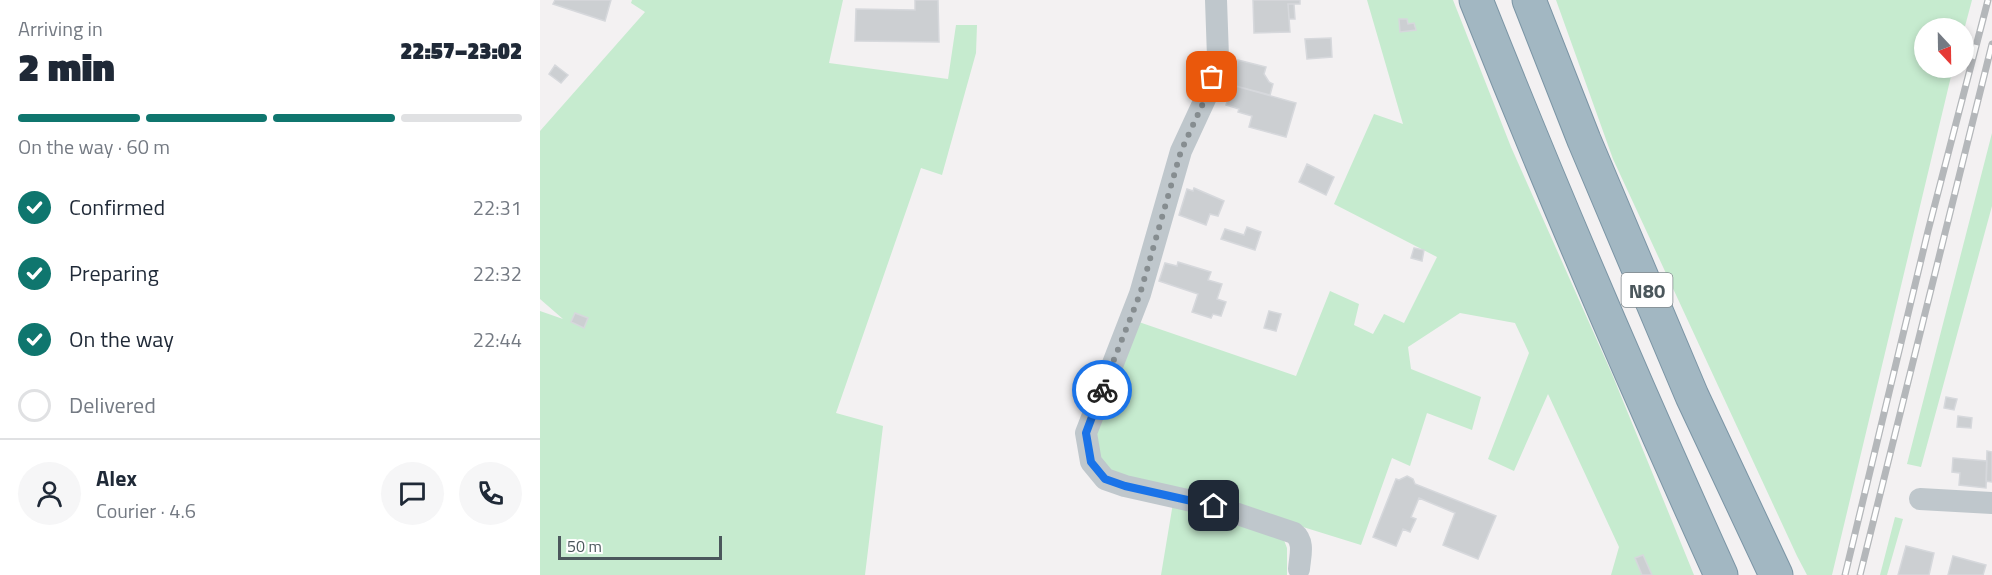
<!DOCTYPE html>
<html lang="en">
<head>
<meta charset="utf-8">
<style>
	:root { --surface:#fff; --page:#f6f6f7; --text:#1f2937; --muted:#747a83; --line:#e0e1e3; --accent:#0f766e }
	body { margin:0; font-family:"Titillium Web",sans-serif; background:var(--page); color:var(--text); height:100vh; display:flex; flex-direction:column; font-size:22px; white-space:nowrap }
	* { box-sizing:border-box; margin:0 }
	p { font-size:20px; color:var(--muted) }
	.icon { flex:none; width:33px; height:33px; fill:none; stroke:currentColor; stroke-width:2; stroke-linecap:round; stroke-linejoin:round }
	.map { position:relative; flex:1; overflow:hidden }
	.panel { display:flex; flex-direction:column; background:var(--surface); width:540px }
	.panel>* { flex:none }
	.needle { width:39px; rotate:158deg }
	.buttons { position:absolute; left:1374px; top:18px; display:grid; gap:12px }
	.buttons a { display:grid; place-items:center; width:60px; height:60px; border-radius:50%; background:var(--surface); box-shadow:0 3px 9px #0003; font-size:30px }
	.scale { position:absolute; left:18px; bottom:15px; width:164px; box-sizing:border-box; padding-left:6px; border:3px solid #4b575c; border-top:0; font-size:16px; line-height:21px; white-space:nowrap; color:#4b575c; -webkit-text-stroke:4px #fff; paint-order:stroke }
	.pin { position:absolute; display:grid; place-items:center; width:51px; height:51px; color:#fff; margin:-26px; border-radius:12px; box-shadow:0 3px 9px #0006 }
	.courier { position:absolute; display:grid; place-items:center; width:60px; height:60px; margin:-30px; border:4px solid #1a73e8; border-radius:50%; background:#fff; color:#222; box-shadow:0 2px 8px #0007 }
	.summary em { font-style:normal; font-weight:800 }
	.summary div { display:flex; flex-direction:column-reverse }
	.summary { display:flex; align-items:center; justify-content:space-between; height:102px; padding:0 18px }
	h1 { font-size:39px; font-weight:800; line-height:45px }
	.bar { display:grid; grid-template-columns:repeat(4,1fr); gap:9px 6px; align-content:center; height:72px; padding:0 18px }
	.bar i { height:8px; border-radius:4px; background:var(--line) }
	.bar .on { background:var(--accent) }
	.bar p { grid-column:span 4 }
	.line { display:flex; align-items:center; gap:15px; padding:0 18px; border-top:2px solid var(--line) }
	.line div { flex:1 }
	.round { display:grid; place-items:center; flex:none; width:63px; height:63px; border-radius:32px; background:var(--page) }
	ol { padding:0 18px; list-style:none }
	li { display:flex; align-items:center; gap:18px; height:66px }
	li p { margin-inline-start:auto }
	li .icon { padding:6px; border-radius:50%; background:var(--accent); color:#fff; stroke-width:4 }
	li:last-child { color:var(--muted) }
	li i { width:33px; height:33px; border:3px solid var(--line); border-radius:50% }
	main { display:flex; flex:1; min-height:0 }
	.map>svg:first-child { display:block }
	.green { fill:#c6ebcf }
	.building { fill:#cccfd2; stroke:#d6d8dc; stroke-width:1.5 }
	.lines { fill:none; stroke-linecap:round; stroke-linejoin:round }
	.trunk-casing { stroke:#7b95a5; stroke-width:35 }
	.minor { stroke:#bfc7cc; stroke-width:22 }
	.trunk { stroke:#a2b7c2; stroke-width:33 }
	.rail-casing { stroke:#b4b7ba; stroke-width:7 }
	.rail { stroke:#fff; stroke-width:4.5; stroke-dasharray:14; stroke-linecap:butt }
	.done { stroke:#868d90; stroke-width:6; stroke-dasharray:0 10.8 }
	.route { stroke:#1a73e8; stroke-width:8 }
	.labels { text-anchor:middle; dominant-baseline:central; stroke-width:4.5; stroke-linejoin:round; paint-order:stroke }
	.shield { fill:#fff; stroke:#81898d; stroke-width:1.5 }
	.shield-label { font-size:20px; font-weight:bold; fill:#4b575c }
</style>
</head>
<body>
<main>
<section class="panel">
<div class="summary"><div><h1>2 min</h1><p>Arriving in</p></div><em>22:57–23:02</em></div>
<div class="bar"><i class="on"></i><i class="on"></i><i class="on"></i><i></i><p>On the way · 60 m</p></div>
<ol>
<li><svg class="icon" aria-label="check" viewBox="0 0 24 24"><path d="M5 12l5 5 9-10"/></svg>Confirmed<p>22:31</p></li>
<li><svg class="icon" aria-label="check" viewBox="0 0 24 24"><path d="M5 12l5 5 9-10"/></svg>Preparing<p>22:32</p></li>
<li><svg class="icon" aria-label="check" viewBox="0 0 24 24"><path d="M5 12l5 5 9-10"/></svg>On the way<p>22:44</p></li>
<li><i></i>Delivered</li>
</ol>
<div class="line" style="height:108px"><a class="round"><svg class="icon" aria-label="person" viewBox="0 0 24 24"><circle cx="12" cy="8" r="4"/><path d="M4 21q1-7 8-7t8 7"/></svg></a><div><b>Alex</b><p>Courier · 4.6</p></div><a class="round"><svg class="icon" aria-label="chat" viewBox="0 0 24 24"><path d="M4 5h16v11H9l-5 4z"/></svg></a><a class="round"><svg class="icon" aria-label="phone" viewBox="0 0 24 24"><path d="M5 4h4l2 5-3 2q2 4 5 5l2-3 5 2v4C11 20 4 13 5 4z"/></svg></a></div>
</section>
<div class="map">
<svg width="1452" height="575" viewBox="0 0 1452 575">
	<rect width="100%" height="100%" fill="#f3f1f2"/>
	<!-- green -->
	<path class="green" d="M92,0H303L289,63L408,79L416,25H437L436,53L402,175L381,168L296,413L343,426L325,575H0V311L23,319L0,299V131L105,12L91,3Z
		M827,0H913L971,147L1072,374L1154,575H1071L1079,547L1008,394L974,471L948,459L989,353L975,323L920,313L868,347L871,369L941,397L932,430L887,413L870,466L852,458L821,545L734,518L586,479L563,467L553,441L596,321L756,376L790,291L819,304L814,325L833,334L844,314L864,323L897,257L794,204L834,114L863,124Z
		M1016,0H1432L1424,30L1384,28V68H1413L1292,575H1267L1257,556L1073,159Z
		M1452,133V206L1381,467L1367,464Z
		M633,503L742,535L747,548V575H621Z
		M1355,517L1363,519L1347,575H1340Z"/>
	<!-- building -->
	<path class="building" d="M15,0H71L65,21L13,4Z
		M375,0H398L399,42L315,41L316,9L375,10Z
		M713,0H760V4H748L750,32L714,33Z
		M748,4H754L755,19H749Z
		M859,19H867L868,24L874,23L876,30L860,32Z
		M791,38L792,57L767,59L765,39Z
		M698,60L726,67L724,74L729,82L733,84L730,95L692,85Z
		M15,65L28,75L21,83L9,74Z
		M692,85L756,103L746,137L709,127L712,116L698,112L699,109L686,105Z
		M767,164L794,177L786,195L759,182Z
		M654,188L684,201L678,216L670,214L666,225L639,215L647,189L653,191Z
		M707,227L721,232L715,250L681,239L685,229L704,235Z
		M874,248L884,250L882,261L871,258Z
		M638,262L671,272L668,280L682,284L677,299L686,302L681,316L673,314L671,318L652,312L658,294L619,281L625,263L637,266Z
		M729,311L741,314L736,331L724,328Z
		M35,313L48,318L44,328L31,322Z
		M1406,397L1417,399L1414,410L1404,408Z
		M1418,416L1432,418L1431,428L1417,427Z
		M1447,451L1452,452V482L1446,481Z
		M1413,458L1447,461L1446,488L1419,485L1420,473L1412,472Z
		M867,476L873,479L875,484L956,516L938,559L903,545L915,513L879,498L871,517L876,519L870,532L863,529L856,546L833,537L856,479L859,480Z
		M1366,546L1394,553L1389,575H1358Z
		M1103,555L1112,575H1102L1095,558Z
		M1413,556L1446,565L1443,575H1408Z"/>
	<g class="lines">
		<!-- trunk casing -->
		<g class="trunk-casing">
			<path id="trunk" d="M936,0C1013,194 1095,385 1181,575
				M989,0L1044,140L1152,396L1236,575"/>
		</g>
		<!-- minor -->
		<path class="minor" d="M676,0L678,57L666,97L641,151L600,294L546,433L551,462L565,479L585,486L674,506L754,533C765,542 760,556 759,569
			M1380,499L1452,503"/>
		<!-- trunk -->
		<use href="#trunk" class="trunk"/>
		<!-- rail casing -->
		<g class="rail-casing">
			<path id="rail" d="M1305,575L1388,231L1448,0
				M1320,575L1452,44"/>
		</g>
		<!-- rail -->
		<use href="#rail" class="rail"/>
	</g>
	<g class="lines">
		<!-- done -->
		<path class="done" d="M562,390L600,294L641,151L666,97L672,77"/>
		<!-- route -->
		<path class="route" d="M562,390L546,433L551,462L565,479L585,486L674,506"/>
	</g>
	<g class="labels">
		<!-- shield labels -->
		<rect class="shield" x="1081.5" y="273" width="51" height="34" rx="4.5"/>
		<g class="shield-label">
			<text x="1107" y="290">N80</text>
		</g>
	</g>
</svg>
<div class="buttons">
<a><svg class="needle" viewBox="-14 -14 28 28"><path d="M0-13l5 13h-10z" fill="#e53935"/><path d="M0 13l5-13h-10z" fill="#747a83"/></svg></a>
</div>
<div class="scale">50 m</div>
<div class="pin" style="left:672px;top:77px;background:#ea580c"><svg class="icon" aria-label="bag" viewBox="0 0 24 24"><path d="M5 8h14l-1 12H6zM9 8a3 3 0 0 1 6 0"/></svg></div>
<div class="pin" style="left:674px;top:506px;background:#1f2937"><svg class="icon" aria-label="home" viewBox="0 0 24 24"><path d="M3 11l9-7 9 7M6 9v11h12V9"/></svg></div>
<div class="courier" style="left:562px;top:390px"><svg class="icon" aria-label="bike" viewBox="0 0 24 24"><circle cx="6" cy="16" r="4"/><circle cx="18" cy="16" r="4"/><path d="M6 16l4-8h5l3 8M10 8l3 8H6M13 5h3"/></svg></div>
</div>
</main>
</body>
</html>
